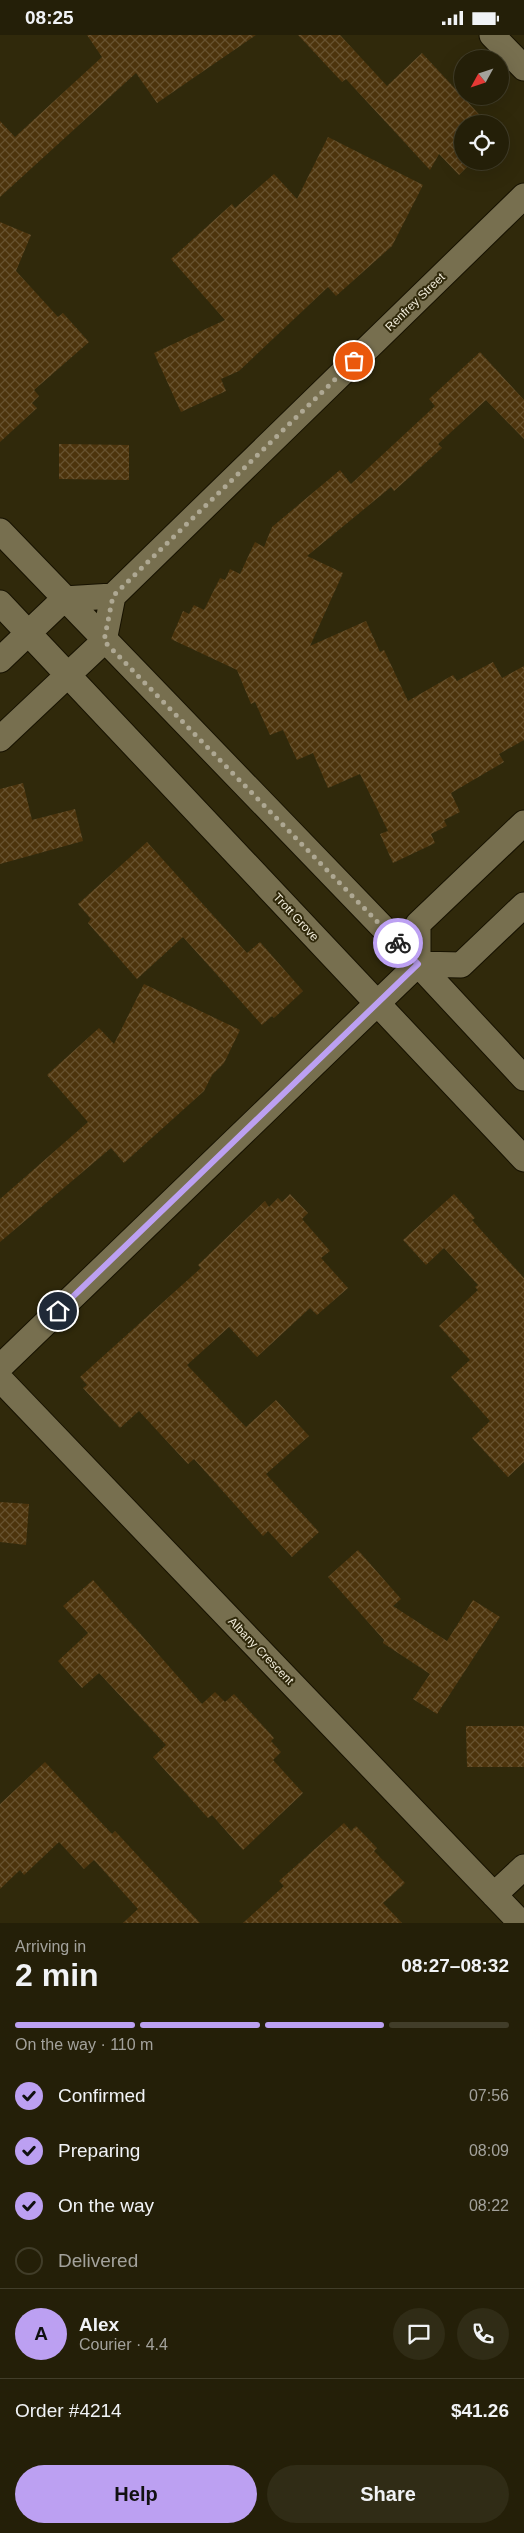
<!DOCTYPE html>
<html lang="en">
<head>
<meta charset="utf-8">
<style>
	:root { --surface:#241f08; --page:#302c16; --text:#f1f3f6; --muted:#a3a29c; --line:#413d29; --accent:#bca0f2 }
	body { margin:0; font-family:Arial,sans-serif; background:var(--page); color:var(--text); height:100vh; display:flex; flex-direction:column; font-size:19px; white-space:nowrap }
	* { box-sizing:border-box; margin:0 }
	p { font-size:16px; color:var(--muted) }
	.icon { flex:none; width:28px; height:28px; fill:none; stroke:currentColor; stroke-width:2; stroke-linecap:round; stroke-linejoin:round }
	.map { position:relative; height:1888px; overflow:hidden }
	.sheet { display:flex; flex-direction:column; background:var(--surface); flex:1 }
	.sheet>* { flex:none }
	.needle { width:32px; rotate:230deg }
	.tools { position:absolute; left:454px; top:15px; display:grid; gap:10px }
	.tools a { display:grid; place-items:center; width:55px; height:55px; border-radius:50%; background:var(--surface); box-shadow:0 5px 20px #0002,0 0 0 1px var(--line); font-size:25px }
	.pin { position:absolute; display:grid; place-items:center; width:42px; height:42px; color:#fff; margin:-21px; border:2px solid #fff; border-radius:50%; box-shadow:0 1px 5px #0007 }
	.courier { position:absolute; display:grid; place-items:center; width:50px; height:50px; margin:-25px; border:4px solid #bca0f2; border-radius:50%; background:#fff; color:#222; box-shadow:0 1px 6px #0007 }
	.overview em { font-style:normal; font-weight:800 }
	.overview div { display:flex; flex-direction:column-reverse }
	.overview { display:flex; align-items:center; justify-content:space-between; height:85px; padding:0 15px }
	h1 { font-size:32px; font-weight:800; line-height:38px }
	.bar { display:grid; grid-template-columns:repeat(4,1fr); gap:8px 5px; align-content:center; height:60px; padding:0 15px }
	.bar i { height:6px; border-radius:4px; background:var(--line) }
	.bar .current { background:var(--accent) }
	.bar p { grid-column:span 4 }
	.line { display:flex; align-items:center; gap:12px; padding:0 15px; border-top:1px solid var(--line) }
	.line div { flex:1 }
	.round { display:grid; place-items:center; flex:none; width:52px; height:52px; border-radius:26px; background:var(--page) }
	ol { padding:0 15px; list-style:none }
	li { display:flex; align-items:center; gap:15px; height:55px }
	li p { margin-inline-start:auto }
	li .icon { padding:5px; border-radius:50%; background:var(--accent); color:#111; stroke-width:4 }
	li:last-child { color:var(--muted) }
	li i { width:28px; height:28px; border:2px solid var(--line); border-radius:50% }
	.button { display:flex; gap:10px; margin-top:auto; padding:10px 15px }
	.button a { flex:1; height:58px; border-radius:30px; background:var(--accent); color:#111; font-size:20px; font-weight:800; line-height:58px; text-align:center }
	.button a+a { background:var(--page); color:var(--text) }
	.status { display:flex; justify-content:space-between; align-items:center; height:35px; padding:0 25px; background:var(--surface); direction:ltr }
	.status svg { height:14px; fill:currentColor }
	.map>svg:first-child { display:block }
	.building { fill:url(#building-cross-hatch) }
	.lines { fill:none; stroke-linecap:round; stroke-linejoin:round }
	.minor-casing { stroke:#171200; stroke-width:27 }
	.minor { stroke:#776f4f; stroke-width:25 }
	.done { stroke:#aea893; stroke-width:5; stroke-dasharray:0 9 }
	.route { stroke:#bca0f2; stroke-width:6 }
	.labels { text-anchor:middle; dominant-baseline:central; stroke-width:4; stroke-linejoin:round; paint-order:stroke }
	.street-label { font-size:12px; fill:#f2eddc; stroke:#30290b }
</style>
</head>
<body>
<div class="status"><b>08:25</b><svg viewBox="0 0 49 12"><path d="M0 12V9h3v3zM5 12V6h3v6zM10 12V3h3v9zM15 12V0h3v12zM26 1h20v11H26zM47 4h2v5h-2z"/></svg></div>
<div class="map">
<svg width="524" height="1888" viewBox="0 0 524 1888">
	<defs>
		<pattern id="building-cross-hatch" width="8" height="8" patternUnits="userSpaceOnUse" patternTransform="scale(1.25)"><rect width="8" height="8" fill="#4d340c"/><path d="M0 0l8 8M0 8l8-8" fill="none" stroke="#67522f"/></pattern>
	</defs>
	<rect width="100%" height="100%" fill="#30290b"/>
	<!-- building -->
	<path class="building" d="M87,0H256L157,68L136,38L0,162V86L15,102L102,22Z
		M298,0H340L387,51L422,18L488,89H462V126H473L459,140L439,119L430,135L346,44L342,47Z
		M328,102L423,150L392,211L336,261L328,252L239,336L221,344L226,356L181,377L154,318L225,285L171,224L232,169L235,173L274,139L297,164Z
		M0,187L31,200L16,236L58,282L63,278L89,307L34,355L39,361L32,368L37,373L0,407Z
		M480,317L524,365V404L486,365L438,409L442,413L394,456L391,452L307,521L343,538L310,611L366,586L380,617L384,615L408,666L453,640L457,646L493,627L502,643L524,631V705L499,719L504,727L451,758L460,777L444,785L447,791L431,799L435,808L393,828L380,799L388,796L360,739L328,753L313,718L297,725L283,695L270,700L255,667L251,669L237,635L171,604L183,576L189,579L194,570L204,575L220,543L225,545L230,534L240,539L255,507L264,512L272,492L340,435L351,449L435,371L429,364Z
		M59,409L129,410V445L59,444Z
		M23,748L32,785L75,774L83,806L0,829V754Z
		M147,807L247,918L260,907L303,956L274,983L272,981L262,990L183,902L137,944L88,888L91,884L78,869Z
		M144,949L240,995L224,1028L212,1040L204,1056L124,1128L111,1113L0,1207V1164L88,1087L47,1040L99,993L114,1009Z
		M290,1159L308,1178L302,1184L330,1216L321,1223L348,1253L317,1280L310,1273L257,1322L229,1292L187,1330L246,1392L276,1365L309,1401L266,1439L319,1497L292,1522L268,1496L263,1501L194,1424L188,1429L139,1376L120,1393L83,1353L87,1350L80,1342L201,1233L198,1230L265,1166L269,1172L278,1163L282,1167Z
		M454,1159L475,1183L472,1185L524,1243V1427L508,1442L472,1403L490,1386L451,1342L470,1325L439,1291L478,1255L475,1252L478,1250L444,1213L426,1230L403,1205Z
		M0,1467L29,1469L26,1510L0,1507Z
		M358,1515L401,1564L393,1571L447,1606L473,1565L500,1582L437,1679L413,1664L430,1639L383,1608L384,1605L328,1542Z
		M93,1545L202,1669L215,1657L225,1667L234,1659L274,1703L271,1706L281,1717L273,1725L303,1758L243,1815L212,1780L208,1783L153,1722L166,1710L99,1638L82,1653L58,1626L88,1598L63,1571Z
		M466,1691H524V1732H467Z
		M45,1727L112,1799L115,1796L200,1888H123L138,1874L94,1825L84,1834L59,1807L24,1840L20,1835L0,1854V1769Z
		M344,1788L351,1796L356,1791L377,1813L374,1816L405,1848L383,1868L402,1888H243L284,1851L279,1846Z"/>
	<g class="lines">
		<!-- minor casing -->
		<g class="minor-casing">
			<path id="minor" d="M492,0L524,33
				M0,496L418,929L524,1043
				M113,561L524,161
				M0,568L524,1124
				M0,625L64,564L113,561
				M0,704L104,606L113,561
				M418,929V889L524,788
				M418,929L461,930L524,870
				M0,1332L418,929
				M0,1344L521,1888
				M494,1860L524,1832"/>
		</g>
		<!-- minor -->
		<use href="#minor" class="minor"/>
	</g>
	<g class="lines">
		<!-- done -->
		<path class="done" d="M354,326L113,561L104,606L398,908"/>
		<!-- route -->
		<path class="route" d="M58,1276L418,929L398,908"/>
	</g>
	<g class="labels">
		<!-- street labels -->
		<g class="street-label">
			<text transform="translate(415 267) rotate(-44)">Renfrey Street</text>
			<text transform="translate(296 882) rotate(47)">Trott Grove</text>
			<text transform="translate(261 1616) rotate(46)">Albany Crescent</text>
		</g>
	</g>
</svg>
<div class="tools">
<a><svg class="needle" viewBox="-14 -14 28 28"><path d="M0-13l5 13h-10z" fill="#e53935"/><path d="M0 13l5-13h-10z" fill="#a3a29c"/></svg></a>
<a><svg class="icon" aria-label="locate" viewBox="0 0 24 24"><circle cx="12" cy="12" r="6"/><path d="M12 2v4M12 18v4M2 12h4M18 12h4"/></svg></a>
</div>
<div class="pin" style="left:354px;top:326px;background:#ea580c"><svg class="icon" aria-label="bag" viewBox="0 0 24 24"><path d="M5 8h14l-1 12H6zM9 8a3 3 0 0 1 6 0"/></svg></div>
<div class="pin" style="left:58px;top:1276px;background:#1f2937"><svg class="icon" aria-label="home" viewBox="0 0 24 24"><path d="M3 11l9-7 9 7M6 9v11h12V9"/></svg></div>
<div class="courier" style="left:398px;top:908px"><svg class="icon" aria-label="bike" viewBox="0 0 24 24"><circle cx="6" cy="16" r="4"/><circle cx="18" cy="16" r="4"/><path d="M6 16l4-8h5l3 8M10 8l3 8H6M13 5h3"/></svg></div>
</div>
<section class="sheet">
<div class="overview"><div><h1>2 min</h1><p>Arriving in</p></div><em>08:27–08:32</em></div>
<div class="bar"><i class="current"></i><i class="current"></i><i class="current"></i><i></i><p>On the way · 110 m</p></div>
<ol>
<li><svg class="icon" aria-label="check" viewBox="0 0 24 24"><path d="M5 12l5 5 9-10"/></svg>Confirmed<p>07:56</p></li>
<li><svg class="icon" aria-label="check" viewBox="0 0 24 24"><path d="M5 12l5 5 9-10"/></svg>Preparing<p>08:09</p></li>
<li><svg class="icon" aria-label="check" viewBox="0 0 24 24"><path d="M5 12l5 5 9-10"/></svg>On the way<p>08:22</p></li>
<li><i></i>Delivered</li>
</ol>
<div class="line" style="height:90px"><b class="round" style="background:var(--accent);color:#111">A</b><div><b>Alex</b><p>Courier · 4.4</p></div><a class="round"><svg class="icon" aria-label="chat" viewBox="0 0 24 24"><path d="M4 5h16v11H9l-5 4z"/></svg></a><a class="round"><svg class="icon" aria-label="phone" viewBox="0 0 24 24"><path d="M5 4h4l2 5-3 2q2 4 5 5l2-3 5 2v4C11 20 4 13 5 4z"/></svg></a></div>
<div class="line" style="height:65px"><div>Order #4214</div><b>$41.26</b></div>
<div class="button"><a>Help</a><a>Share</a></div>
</section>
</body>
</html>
